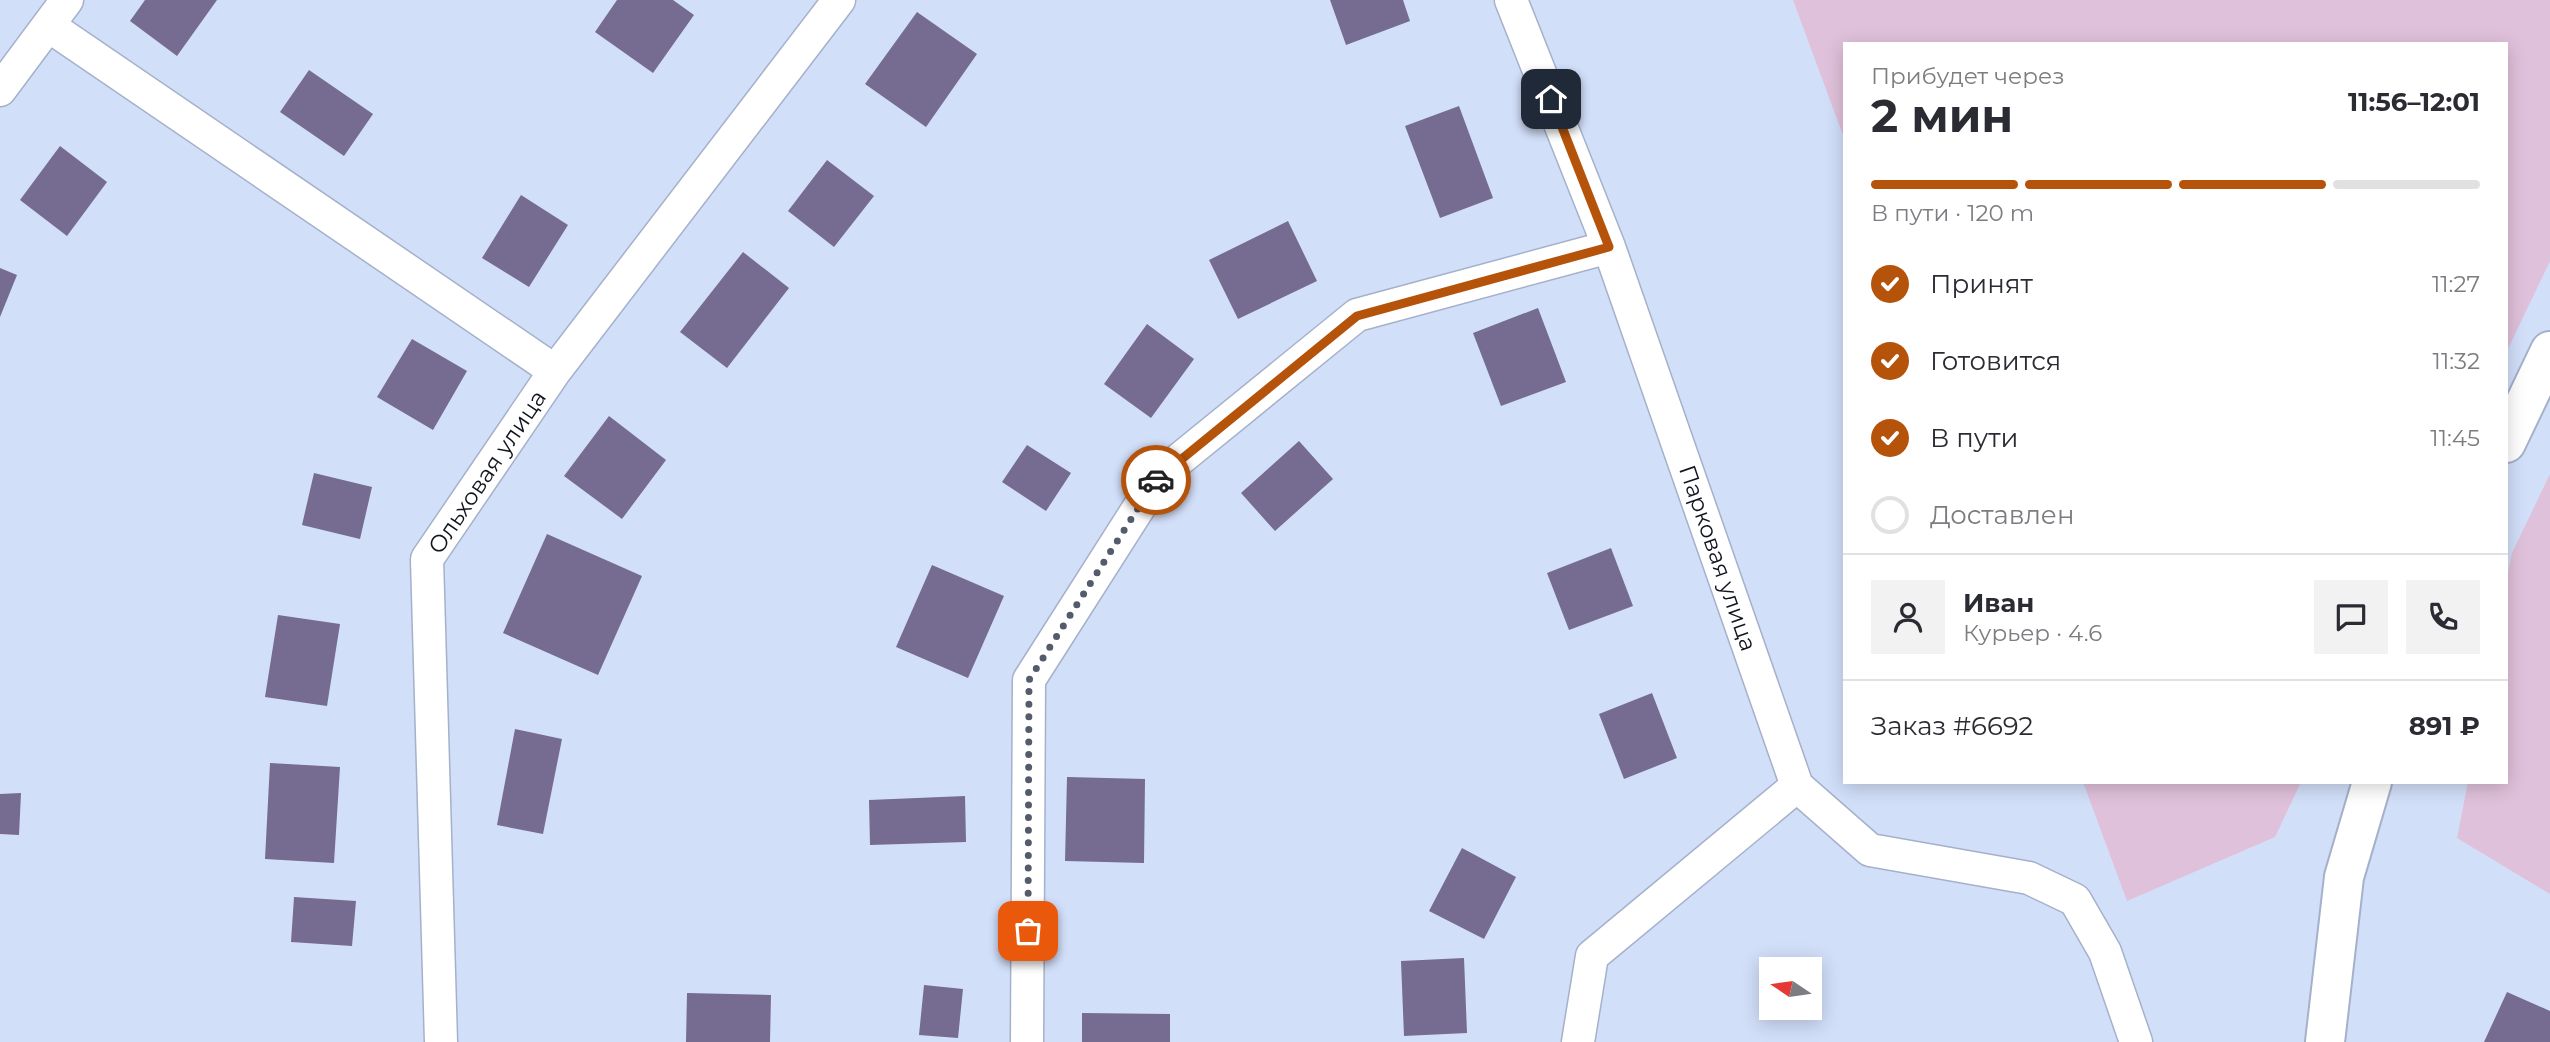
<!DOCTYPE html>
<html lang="ru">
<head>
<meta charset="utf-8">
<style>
	:root { --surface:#fff; --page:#f2f2f3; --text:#2b2b33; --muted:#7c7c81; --line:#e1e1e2; --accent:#b45309 }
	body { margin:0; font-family:Montserrat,sans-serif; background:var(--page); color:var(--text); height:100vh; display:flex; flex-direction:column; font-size:26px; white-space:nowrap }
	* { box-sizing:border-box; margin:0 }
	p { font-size:23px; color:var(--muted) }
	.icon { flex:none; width:38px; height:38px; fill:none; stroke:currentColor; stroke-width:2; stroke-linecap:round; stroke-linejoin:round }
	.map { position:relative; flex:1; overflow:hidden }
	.drawer { position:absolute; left:1843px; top:42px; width:665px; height:742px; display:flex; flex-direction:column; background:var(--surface); border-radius:0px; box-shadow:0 4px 18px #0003 }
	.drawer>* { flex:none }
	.needle { width:46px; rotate:283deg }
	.buttons { position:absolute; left:1759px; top:957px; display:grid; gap:14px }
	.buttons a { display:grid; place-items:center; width:63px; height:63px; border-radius:0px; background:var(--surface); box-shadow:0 4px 18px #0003; font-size:35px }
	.pin { position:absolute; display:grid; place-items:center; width:60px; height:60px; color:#fff; margin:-30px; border-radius:14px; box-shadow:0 4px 10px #0006 }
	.courier { position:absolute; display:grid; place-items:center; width:70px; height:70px; margin:-35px; border:5px solid #b45309; border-radius:50%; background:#fff; color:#222; box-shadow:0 2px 9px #0007 }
	.headline em { font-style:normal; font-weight:700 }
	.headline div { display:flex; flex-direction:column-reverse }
	.headline { display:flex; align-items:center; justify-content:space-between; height:119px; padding:0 28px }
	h1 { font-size:46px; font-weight:700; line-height:52px }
	.bar { display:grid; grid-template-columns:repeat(4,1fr); gap:10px 7px; align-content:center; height:84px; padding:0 28px }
	.bar i { height:9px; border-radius:5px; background:var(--line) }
	.bar .selected { background:var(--accent) }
	.bar p { grid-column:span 4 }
	.line { display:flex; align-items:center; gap:18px; padding:0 28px; border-top:2px solid var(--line) }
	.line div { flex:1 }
	.round { display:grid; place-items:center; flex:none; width:74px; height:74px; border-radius:0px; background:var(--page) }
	ol { padding:0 28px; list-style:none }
	li { display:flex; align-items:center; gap:21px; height:77px }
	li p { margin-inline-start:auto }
	li .icon { padding:7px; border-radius:50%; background:var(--accent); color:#fff; stroke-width:4 }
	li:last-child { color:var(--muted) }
	li i { width:38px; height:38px; border:4px solid var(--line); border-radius:50% }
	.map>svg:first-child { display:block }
	.green { fill:#e0c1db }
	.building { fill:#766b90 }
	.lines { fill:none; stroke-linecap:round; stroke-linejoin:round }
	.minor-casing { stroke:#a5b1ca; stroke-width:35 }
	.tertiary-casing { stroke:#a5b1ca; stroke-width:42 }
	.minor { stroke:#fff; stroke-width:32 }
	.tertiary { stroke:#fff; stroke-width:38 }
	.done { stroke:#545b6a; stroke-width:7; stroke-dasharray:0 12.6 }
	.route { stroke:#b45309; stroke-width:9 }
	.labels { text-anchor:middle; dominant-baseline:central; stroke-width:5; stroke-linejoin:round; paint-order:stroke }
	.street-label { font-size:23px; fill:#10141d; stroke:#fff }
</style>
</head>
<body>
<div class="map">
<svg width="2550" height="1042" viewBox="0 0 2550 1042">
	<rect width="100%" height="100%" fill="#d2dff9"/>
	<!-- green -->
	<path class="green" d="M1793,0H2550V261L2506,353V44H1844V138Z
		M2550,474V894L2457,838L2468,782H2506V582L2512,553Z
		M2083,782H2301L2275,837L2127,901Z"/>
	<!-- building -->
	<path class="building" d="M145,0H217L177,56L130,21Z
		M617,0H673L694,15L653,73L595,32Z
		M1330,0H1403L1410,21L1346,45Z
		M917,12L977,54L926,127L865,84Z
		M309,70L373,114L344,156L280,112Z
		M1459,106L1493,198L1440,218L1405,126Z
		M60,146L107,182L67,236L20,200Z
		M827,160L874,196L834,247L788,211Z
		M521,195L568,225L529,287L482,258Z
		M1288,221L1317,281L1238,319L1209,260Z
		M743,252L789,288L727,368L680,332Z
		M0,268L17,275L0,317Z
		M1538,308L1566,382L1501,406L1473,333Z
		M1147,324L1194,359L1151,418L1104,384Z
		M412,339L467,371L433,430L377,397Z
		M609,416L666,460L622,519L564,476Z
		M1299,441L1333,479L1275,531L1241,493Z
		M1027,445L1071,473L1046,511L1002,482Z
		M314,473L372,487L360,539L302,525Z
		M547,534L642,576L598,675L503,633Z
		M1611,548L1633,606L1569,630L1547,573Z
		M932,565L1004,596L968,678L896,647Z
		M278,615L340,624L327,706L265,697Z
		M1652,693L1677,758L1624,779L1599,714Z
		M515,729L562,739L543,834L497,825Z
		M270,763L340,767L334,863L265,859Z
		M1067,777L1145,779L1144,863L1065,861Z
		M21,793L19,835L0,834V794Z
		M965,796L966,842L870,845L869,800Z
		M1462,848L1516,877L1484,939L1429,911Z
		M294,897L356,901L352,946L291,942Z
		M1464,958L1467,1033L1404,1036L1401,961Z
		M924,985L963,989L958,1038L919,1035Z
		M2507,992L2550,1011V1042H2484Z
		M687,993L771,995L770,1042H686Z
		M1082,1013L1170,1014V1042H1082Z"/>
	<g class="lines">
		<!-- minor casing -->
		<g class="minor-casing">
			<path id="minor" d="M1511,0L1609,247L1797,786L1870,850L2029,878L2075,900L2105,952L2136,1042
				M49,26L555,371
				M0,90L67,0
				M441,1042L427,559L555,371L839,0
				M1027,1042L1029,680L1159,476L1357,315L1609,247
				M1578,1042L1592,956L1797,786"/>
		</g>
		<!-- tertiary casing -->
		<g class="tertiary-casing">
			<path id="tertiary" d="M2506,443L2550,351
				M2325,1042L2344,877L2372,782"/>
		</g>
		<!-- minor -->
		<use href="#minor" class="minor"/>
		<!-- tertiary -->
		<use href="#tertiary" class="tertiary"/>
	</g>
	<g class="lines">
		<!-- done -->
		<path class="done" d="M1028,931L1029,680L1156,480"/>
		<!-- route -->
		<path class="route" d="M1156,480L1357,316L1609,247L1551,99"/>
	</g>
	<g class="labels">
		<!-- street labels -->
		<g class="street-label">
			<text transform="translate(487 472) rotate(-56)">Ольховая улица</text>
			<text transform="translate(1718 558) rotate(71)">Парковая улица</text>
		</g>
	</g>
</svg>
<div class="buttons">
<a><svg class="needle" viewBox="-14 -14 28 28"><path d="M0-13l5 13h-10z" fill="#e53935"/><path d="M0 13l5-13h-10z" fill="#7c7c81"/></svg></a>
</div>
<div class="pin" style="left:1028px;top:931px;background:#ea580c"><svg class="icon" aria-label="bag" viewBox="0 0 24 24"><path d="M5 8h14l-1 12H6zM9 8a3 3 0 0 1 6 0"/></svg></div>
<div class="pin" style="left:1551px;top:99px;background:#1f2937"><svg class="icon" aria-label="home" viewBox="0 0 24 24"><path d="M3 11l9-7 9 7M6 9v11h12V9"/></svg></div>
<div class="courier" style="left:1156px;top:480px"><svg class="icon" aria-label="car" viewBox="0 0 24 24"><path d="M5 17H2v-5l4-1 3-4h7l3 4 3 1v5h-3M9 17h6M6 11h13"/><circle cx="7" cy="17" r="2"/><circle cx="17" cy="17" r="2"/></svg></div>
<section class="drawer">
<div class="headline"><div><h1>2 мин</h1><p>Прибудет через</p></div><em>11:56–12:01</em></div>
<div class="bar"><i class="selected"></i><i class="selected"></i><i class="selected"></i><i></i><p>В пути · 120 m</p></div>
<ol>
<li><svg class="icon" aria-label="check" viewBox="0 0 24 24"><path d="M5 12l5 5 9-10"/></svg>Принят<p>11:27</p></li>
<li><svg class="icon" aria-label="check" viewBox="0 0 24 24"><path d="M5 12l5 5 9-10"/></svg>Готовится<p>11:32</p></li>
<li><svg class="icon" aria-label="check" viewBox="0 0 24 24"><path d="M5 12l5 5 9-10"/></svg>В пути<p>11:45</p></li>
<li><i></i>Доставлен</li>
</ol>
<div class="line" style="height:126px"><a class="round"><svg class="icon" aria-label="person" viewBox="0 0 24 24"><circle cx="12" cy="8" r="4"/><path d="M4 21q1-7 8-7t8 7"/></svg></a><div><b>Иван</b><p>Курьер · 4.6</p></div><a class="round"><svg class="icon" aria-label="chat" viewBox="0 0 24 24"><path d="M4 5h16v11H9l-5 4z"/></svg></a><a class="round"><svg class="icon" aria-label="phone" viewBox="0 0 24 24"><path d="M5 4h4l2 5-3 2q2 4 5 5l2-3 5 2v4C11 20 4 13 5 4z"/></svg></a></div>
<div class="line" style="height:91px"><div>Заказ #6692</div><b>891 ₽</b></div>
</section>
</div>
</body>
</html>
